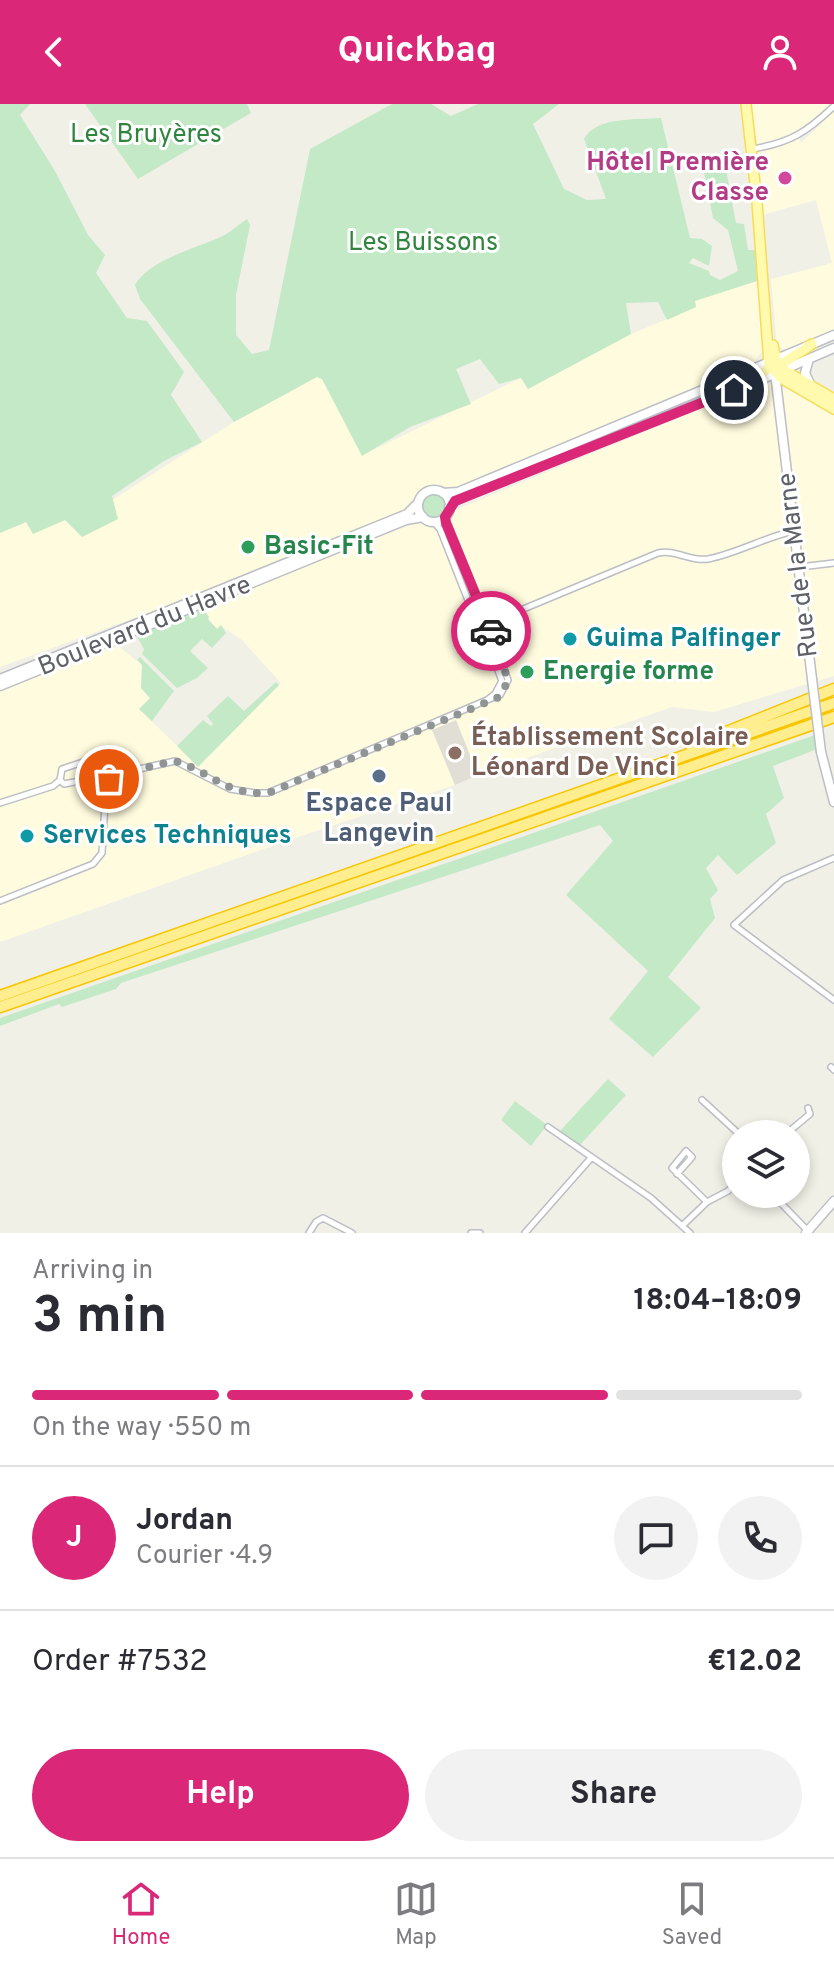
<!DOCTYPE html>
<html lang="en">
<head>
<meta charset="utf-8">
<style>
	:root { --surface:#fff; --page:#f2f2f3; --text:#2b2b33; --muted:#7c7c81; --line:#e1e1e2; --accent:#db2777 }
	body { margin:0; font-family:Overpass,sans-serif; background:var(--page); color:var(--text); height:100vh; display:flex; flex-direction:column; font-size:30px; white-space:nowrap }
	* { box-sizing:border-box; margin:0 }
	p { font-size:26px; color:var(--muted) }
	.icon { flex:none; width:44px; height:44px; fill:none; stroke:currentColor; stroke-width:2; stroke-linecap:round; stroke-linejoin:round }
	.map { position:relative; height:1129px; overflow:hidden }
	.panel { display:flex; flex-direction:column; background:var(--surface); flex:1 }
	.panel>* { flex:none }
	.buttons { position:absolute; left:722px; top:1016px; display:grid; gap:16px }
	.buttons a { display:grid; place-items:center; width:88px; height:88px; border-radius:50%; background:var(--surface); box-shadow:0 4px 12px #0003; font-size:40px }
	.pin { position:absolute; display:grid; place-items:center; width:68px; height:68px; color:#fff; margin:-34px; border:4px solid #fff; border-radius:50%; box-shadow:0 2px 8px #0007 }
	.courier { position:absolute; display:grid; place-items:center; width:80px; height:80px; margin:-40px; border:6px solid #db2777; border-radius:50%; background:#fff; color:#222; box-shadow:0 2px 10px #0007 }
	.head em { font-style:normal; font-weight:700 }
	.head div { display:flex; flex-direction:column-reverse }
	.head { display:flex; align-items:center; justify-content:space-between; height:136px; padding:0 32px }
	h1 { font-size:52px; font-weight:700; line-height:60px }
	.bar { display:grid; grid-template-columns:repeat(4,1fr); gap:12px 8px; align-content:center; height:96px; padding:0 32px }
	.bar i { height:10px; border-radius:6px; background:var(--line) }
	.bar .current { background:var(--accent) }
	.bar p { grid-column:span 4 }
	.line { display:flex; align-items:center; gap:20px; padding:0 32px; border-top:2px solid var(--line) }
	.line div { flex:1 }
	.round { display:grid; place-items:center; flex:none; width:84px; height:84px; border-radius:42px; background:var(--page) }
	.cta { display:flex; gap:16px; margin-top:auto; padding:16px 32px }
	.cta a { flex:1; height:92px; border-radius:48px; background:var(--accent); color:#fff; font-size:32px; font-weight:700; line-height:92px; text-align:center }
	.cta a+a { background:var(--page); color:var(--text) }
	header { display:flex; justify-content:space-between; align-items:center; height:104px; padding:0 32px; background:var(--accent); color:#fff; font-size:36px; font-weight:700 }
	.tab-bar { display:flex; justify-content:space-around; align-items:center; height:112px; border-top:2px solid var(--line); background:var(--surface); font-size:22px; color:var(--muted) }
	.tab-bar a { display:grid; justify-items:center; gap:4px }
	.tab-bar .current { color:var(--accent) }
	.map>svg:first-child { display:block }
	.commercial { fill:#fffbde }
	.education { fill:#e1dfd5 }
	.green { fill:#c3e9c7 }
	.lines { fill:none; stroke-linecap:round; stroke-linejoin:round }
	.street-casing { stroke:#bbbec3; stroke-width:8 }
	.secondary-casing { stroke:#bcbfc5; stroke-width:11 }
	.primary-casing { stroke:#f8dc59; stroke-width:12 }
	.highway-casing { stroke:#f8c500; stroke-width:13 }
	.street { stroke:#fff; stroke-width:5 }
	.secondary { stroke:#fff; stroke-width:8 }
	.primary { stroke:#fffaae; stroke-width:9 }
	.highway { stroke:#ffee90; stroke-width:10 }
	.secondary-bridge-casing { stroke:#bcbfc5; stroke-width:11; stroke-linecap:butt }
	.secondary-bridge { stroke:#fff; stroke-width:8 }
	.done { stroke:#919494; stroke-width:8; stroke-dasharray:0 14.4 }
	.route { stroke:#db2777; stroke-width:10 }
	.hotel-dot { fill:#d1479c; stroke:#fff; stroke-width:3 }
	.leisure-dot { fill:#2e9e5b; stroke:#fff; stroke-width:3 }
	.culture-dot { fill:#0f9aa8; stroke:#fff; stroke-width:3 }
	.education-dot { fill:#8d6e63; stroke:#fff; stroke-width:3 }
	.service-dot { fill:#5c6f8a; stroke:#fff; stroke-width:3 }
	.labels { text-anchor:middle; dominant-baseline:central; stroke-width:6; stroke-linejoin:round; paint-order:stroke }
	.park-label { font-size:26px; fill:#30843d; stroke:#fff }
	.hotel-label { font-size:26px; font-weight:bold; fill:#b23c85; stroke:#fff; text-anchor:end }
	.leisure-label { font-size:26px; font-weight:bold; fill:#27864d; stroke:#fff; text-anchor:start }
	.street-label { font-size:26px; fill:#5e6268; stroke:#fff }
	.culture-label { font-size:26px; font-weight:bold; fill:#0d838f; stroke:#fff; text-anchor:start }
	.education-label { font-size:26px; font-weight:bold; fill:#785e54; stroke:#fff; text-anchor:start }
	.service-label { font-size:26px; font-weight:bold; fill:#4e5e75; stroke:#fff }
</style>
</head>
<body>
<header><svg class="icon" aria-label="back" viewBox="0 0 24 24"><path d="M15 5l-7 7 7 7"/></svg>Quickbag<svg class="icon" aria-label="person" viewBox="0 0 24 24"><circle cx="12" cy="8" r="4"/><path d="M4 21q1-7 8-7t8 7"/></svg></header>
<div class="map">
<svg width="834" height="1129" viewBox="0 0 834 1129">
	<rect width="100%" height="100%" fill="#f1f0e7"/>
	<!-- commercial -->
	<path class="commercial" d="M751,0H831L813,19L798,30L801,39L834,7V227L785,246L777,242L771,175L832,159L816,96L762,111L759,51Z
		M757,177L764,244L755,258L448,386L431,382L420,387L414,400L408,406L364,424L162,504L0,563V429L26,418L114,395L234,318L316,273L322,275L363,351L521,274L528,285L631,230L696,203L693,193Z
		M765,278L797,289L834,312V572L714,608L672,603L478,671L456,617L432,626L455,681L295,734L0,838V587L118,542L142,561L141,584L150,594L139,605L198,662L281,579L242,536L221,522L217,525L208,515L209,513L203,504L422,416L432,420L440,419L453,407Z"/>
	<!-- education -->
	<path class="education" d="M456,616L478,671L455,681L432,626Z"/>
	<!-- green -->
	<path class="green" d="M0,0H30L20,11L55,67L88,131L105,151L96,169L127,214L147,217L184,268L171,291L202,338L164,357L112,392L118,415L82,433L65,416L33,430L26,418L0,429Z
		M85,0H247L251,9L138,75Z
		M392,0H431L451,12L478,0H559L533,20L564,85L587,96L606,95L584,35C596,12 638,16 661,14L690,134L702,135L712,142L709,162L693,154L689,159L709,167L710,171L720,176L738,167L728,126L713,114L703,63L725,60L736,119L744,120L748,146H755L757,177L695,197L696,203L667,216L658,198L626,199L631,230L528,285L521,274L499,280L480,255L456,265L471,300L410,323L362,352L322,275L317,273L234,318L140,195L135,181C147,158 192,145 216,135C227,131 237,122 247,115L250,121L236,191V231L252,250L269,246L310,45Z
		M422 401a12 12 0 1 1 24 0a12 12 0 1 1-24 0Z
		M203,504L209,513L208,515L217,525L221,521L226,529L212,544L202,535L190,547L208,564L197,574L177,584L142,550L144,545L136,531Z
		M140,553L174,587L152,617L139,605L150,594L141,584L142,561L137,555Z
		M276,578L279,581L198,663L177,642L203,616L211,622L213,620L207,612L228,592L244,607Z
		M818,630L820,644L773,662L784,694L766,710L776,739L737,771L718,751L706,764L718,786L710,795L715,814L668,873L701,904L653,953L609,915L648,867L566,791L613,737L600,721L121,879L116,885L62,903L59,900L0,922V914Z
		M608,975L626,991L579,1042L559,1028Z
		M515,997L547,1021L531,1042L501,1016Z"/>
	<g class="lines">
		<!-- street casing -->
		<g class="street-casing">
			<path id="street" d="M752,45C790,39 807,28 834,2
				M445,413L485,511
				M433,417L440,425L475,514
				M800,463L834,459
				M472 521a10 10 0 1 1 20 0a10 10 0 1 1-20 0Z
				M492,518L658,449C676,445 690,458 708,455C738,449 765,433 794,427
				M482,530L487,537L502,577L495,590L487,596L500,591L508,576L490,526
				M116,647L124,650L128,657L121,669L64,680L60,676L62,665Z
				M121,669L175,657L230,685L255,689H268L487,596
				M0,699L53,682L60,676
				M834,754L783,776L734,821L834,896
				M0,797L93,760L102,749L106,684L112,671
				M831,963L834,966
				M702,996L739,1030
				M548,1023L651,1094L690,1129
				M786,1030L810,1010L808,1004
				M677,1070L692,1053L686,1047L672,1064L707,1098
				M772,1090L808,1127
				M682,1122L707,1098L728,1087L736,1079
				M309,1129L316,1118L323,1114L352,1129
				M471,1129H480
				M525,1129L591,1054"/>
		</g>
		<!-- secondary casing -->
		<g class="secondary-casing">
			<path id="secondary" d="M809,255L805,269L811,282
				M775,269L812,575
				M753,279L834,244
				M418 402a16 16 0 1 1 32 0a16 16 0 1 1-32 0Z
				M443,389L458,388L834,231
				M449,403L455,397L470,390L740,283
				M0,575L407,410L418,399
				M0,582L406,416L423,413
				M821,648L834,698
				M806,1129L834,1097"/>
		</g>
		<!-- primary casing -->
		<g class="primary-casing">
			<path id="primary" d="M746,0L757,98L769,260L781,274L834,305
				M773,241L776,255L782,265L834,295
				M777,266C785,255 801,249 812,240
				M734,286L763,269L774,259"/>
		</g>
		<!-- highway casing -->
		<g class="highway-casing">
			<path id="highway" d="M691,642L834,585
				M0,892L834,599
				M0,903L834,613"/>
		</g>
		<!-- street -->
		<use href="#street" class="street"/>
		<!-- secondary -->
		<use href="#secondary" class="secondary"/>
		<!-- primary -->
		<use href="#primary" class="primary"/>
		<!-- highway -->
		<use href="#highway" class="highway"/>
		<!-- secondary-bridge casing -->
		<g class="secondary-bridge-casing">
			<path id="secondary-bridge" d="M812,575L821,648"/>
		</g>
		<!-- secondary-bridge -->
		<use href="#secondary-bridge" class="secondary-bridge"/>
	</g>
	<g class="lines">
		<!-- done -->
		<path class="done" d="M109,675L112,671L175,657C212,668 223,691 268,689L497,594L503,587L508,576L491,527"/>
		<!-- route -->
		<path class="route" d="M491,527L492,518L481,504L446,419L445,413L455,397L734,286"/>
	</g>
	<!-- markers -->
	<circle class="hotel-dot" cx="785" cy="74" r="8"/>
	<g class="leisure-dot">
		<circle cx="248" cy="443" r="8"/>
		<circle cx="527" cy="568" r="8"/>
	</g>
	<g class="culture-dot">
		<circle cx="570" cy="535" r="8"/>
		<circle cx="27" cy="732" r="8"/>
	</g>
	<circle class="education-dot" cx="455" cy="649" r="8"/>
	<circle class="service-dot" cx="379" cy="672" r="8"/>
	<g class="labels">
		<!-- park labels -->
		<g class="park-label">
			<text x="146" y="31">Les Bruyères</text>
			<text x="423" y="139">Les Buissons</text>
		</g>
		<!-- hotel labels -->
		<g class="hotel-label">
			<text x="769" y="59">Hôtel Première<tspan x="769" dy="30">Classe</tspan></text>
		</g>
		<!-- leisure labels -->
		<g class="leisure-label">
			<text x="264" y="443">Basic-Fit</text>
			<text x="543" y="568">Energie forme</text>
		</g>
		<!-- street labels -->
		<g class="street-label">
			<text transform="translate(799 461) rotate(-97)">Rue de la Marne</text>
			<text transform="translate(145 523) rotate(-22)">Boulevard du Havre</text>
		</g>
		<!-- culture labels -->
		<g class="culture-label">
			<text x="586" y="535">Guima Palfinger</text>
			<text x="43" y="732">Services Techniques</text>
		</g>
		<!-- education labels -->
		<g class="education-label">
			<text x="471" y="634">Établissement Scolaire<tspan x="471" dy="30">Léonard De Vinci</tspan></text>
		</g>
		<!-- service labels -->
		<g class="service-label">
			<text x="379" y="700">Espace Paul<tspan x="379" dy="30">Langevin</tspan></text>
		</g>
	</g>
</svg>
<div class="buttons">
<a><svg class="icon" aria-label="layers" viewBox="0 0 24 24"><path d="M12 4l9 5-9 5-9-5zM3 14l9 5 9-5"/></svg></a>
</div>
<div class="pin" style="left:109px;top:675px;background:#ea580c"><svg class="icon" aria-label="bag" viewBox="0 0 24 24"><path d="M5 8h14l-1 12H6zM9 8a3 3 0 0 1 6 0"/></svg></div>
<div class="pin" style="left:734px;top:286px;background:#1f2937"><svg class="icon" aria-label="home" viewBox="0 0 24 24"><path d="M3 11l9-7 9 7M6 9v11h12V9"/></svg></div>
<div class="courier" style="left:491px;top:527px"><svg class="icon" aria-label="car" viewBox="0 0 24 24"><path d="M5 17H2v-5l4-1 3-4h7l3 4 3 1v5h-3M9 17h6M6 11h13"/><circle cx="7" cy="17" r="2"/><circle cx="17" cy="17" r="2"/></svg></div>
</div>
<section class="panel">
<div class="head"><div><h1>3 min</h1><p>Arriving in</p></div><em>18:04–18:09</em></div>
<div class="bar"><i class="current"></i><i class="current"></i><i class="current"></i><i></i><p>On the way · 550 m</p></div>
<div class="line" style="height:144px"><b class="round" style="background:var(--accent);color:#fff">J</b><div><b>Jordan</b><p>Courier · 4.9</p></div><a class="round"><svg class="icon" aria-label="chat" viewBox="0 0 24 24"><path d="M4 5h16v11H9l-5 4z"/></svg></a><a class="round"><svg class="icon" aria-label="phone" viewBox="0 0 24 24"><path d="M5 4h4l2 5-3 2q2 4 5 5l2-3 5 2v4C11 20 4 13 5 4z"/></svg></a></div>
<div class="line" style="height:104px"><div>Order #7532</div><b>€12.02</b></div>
<div class="cta"><a>Help</a><a>Share</a></div>
</section>
<nav class="tab-bar">
<a class="current"><svg class="icon" aria-label="home" viewBox="0 0 24 24"><path d="M3 11l9-7 9 7M6 9v11h12V9"/></svg>Home</a>
<a><svg class="icon" aria-label="map" viewBox="0 0 24 24"><path d="M3 6l6-2 6 2 6-2v14l-6 2-6-2-6 2zM9 4v14M15 6v14"/></svg>Map</a>
<a><svg class="icon" aria-label="saved" viewBox="0 0 24 24"><path d="M7 4h10v16l-5-4-5 4z"/></svg>Saved</a>
</nav>
</body>
</html>
